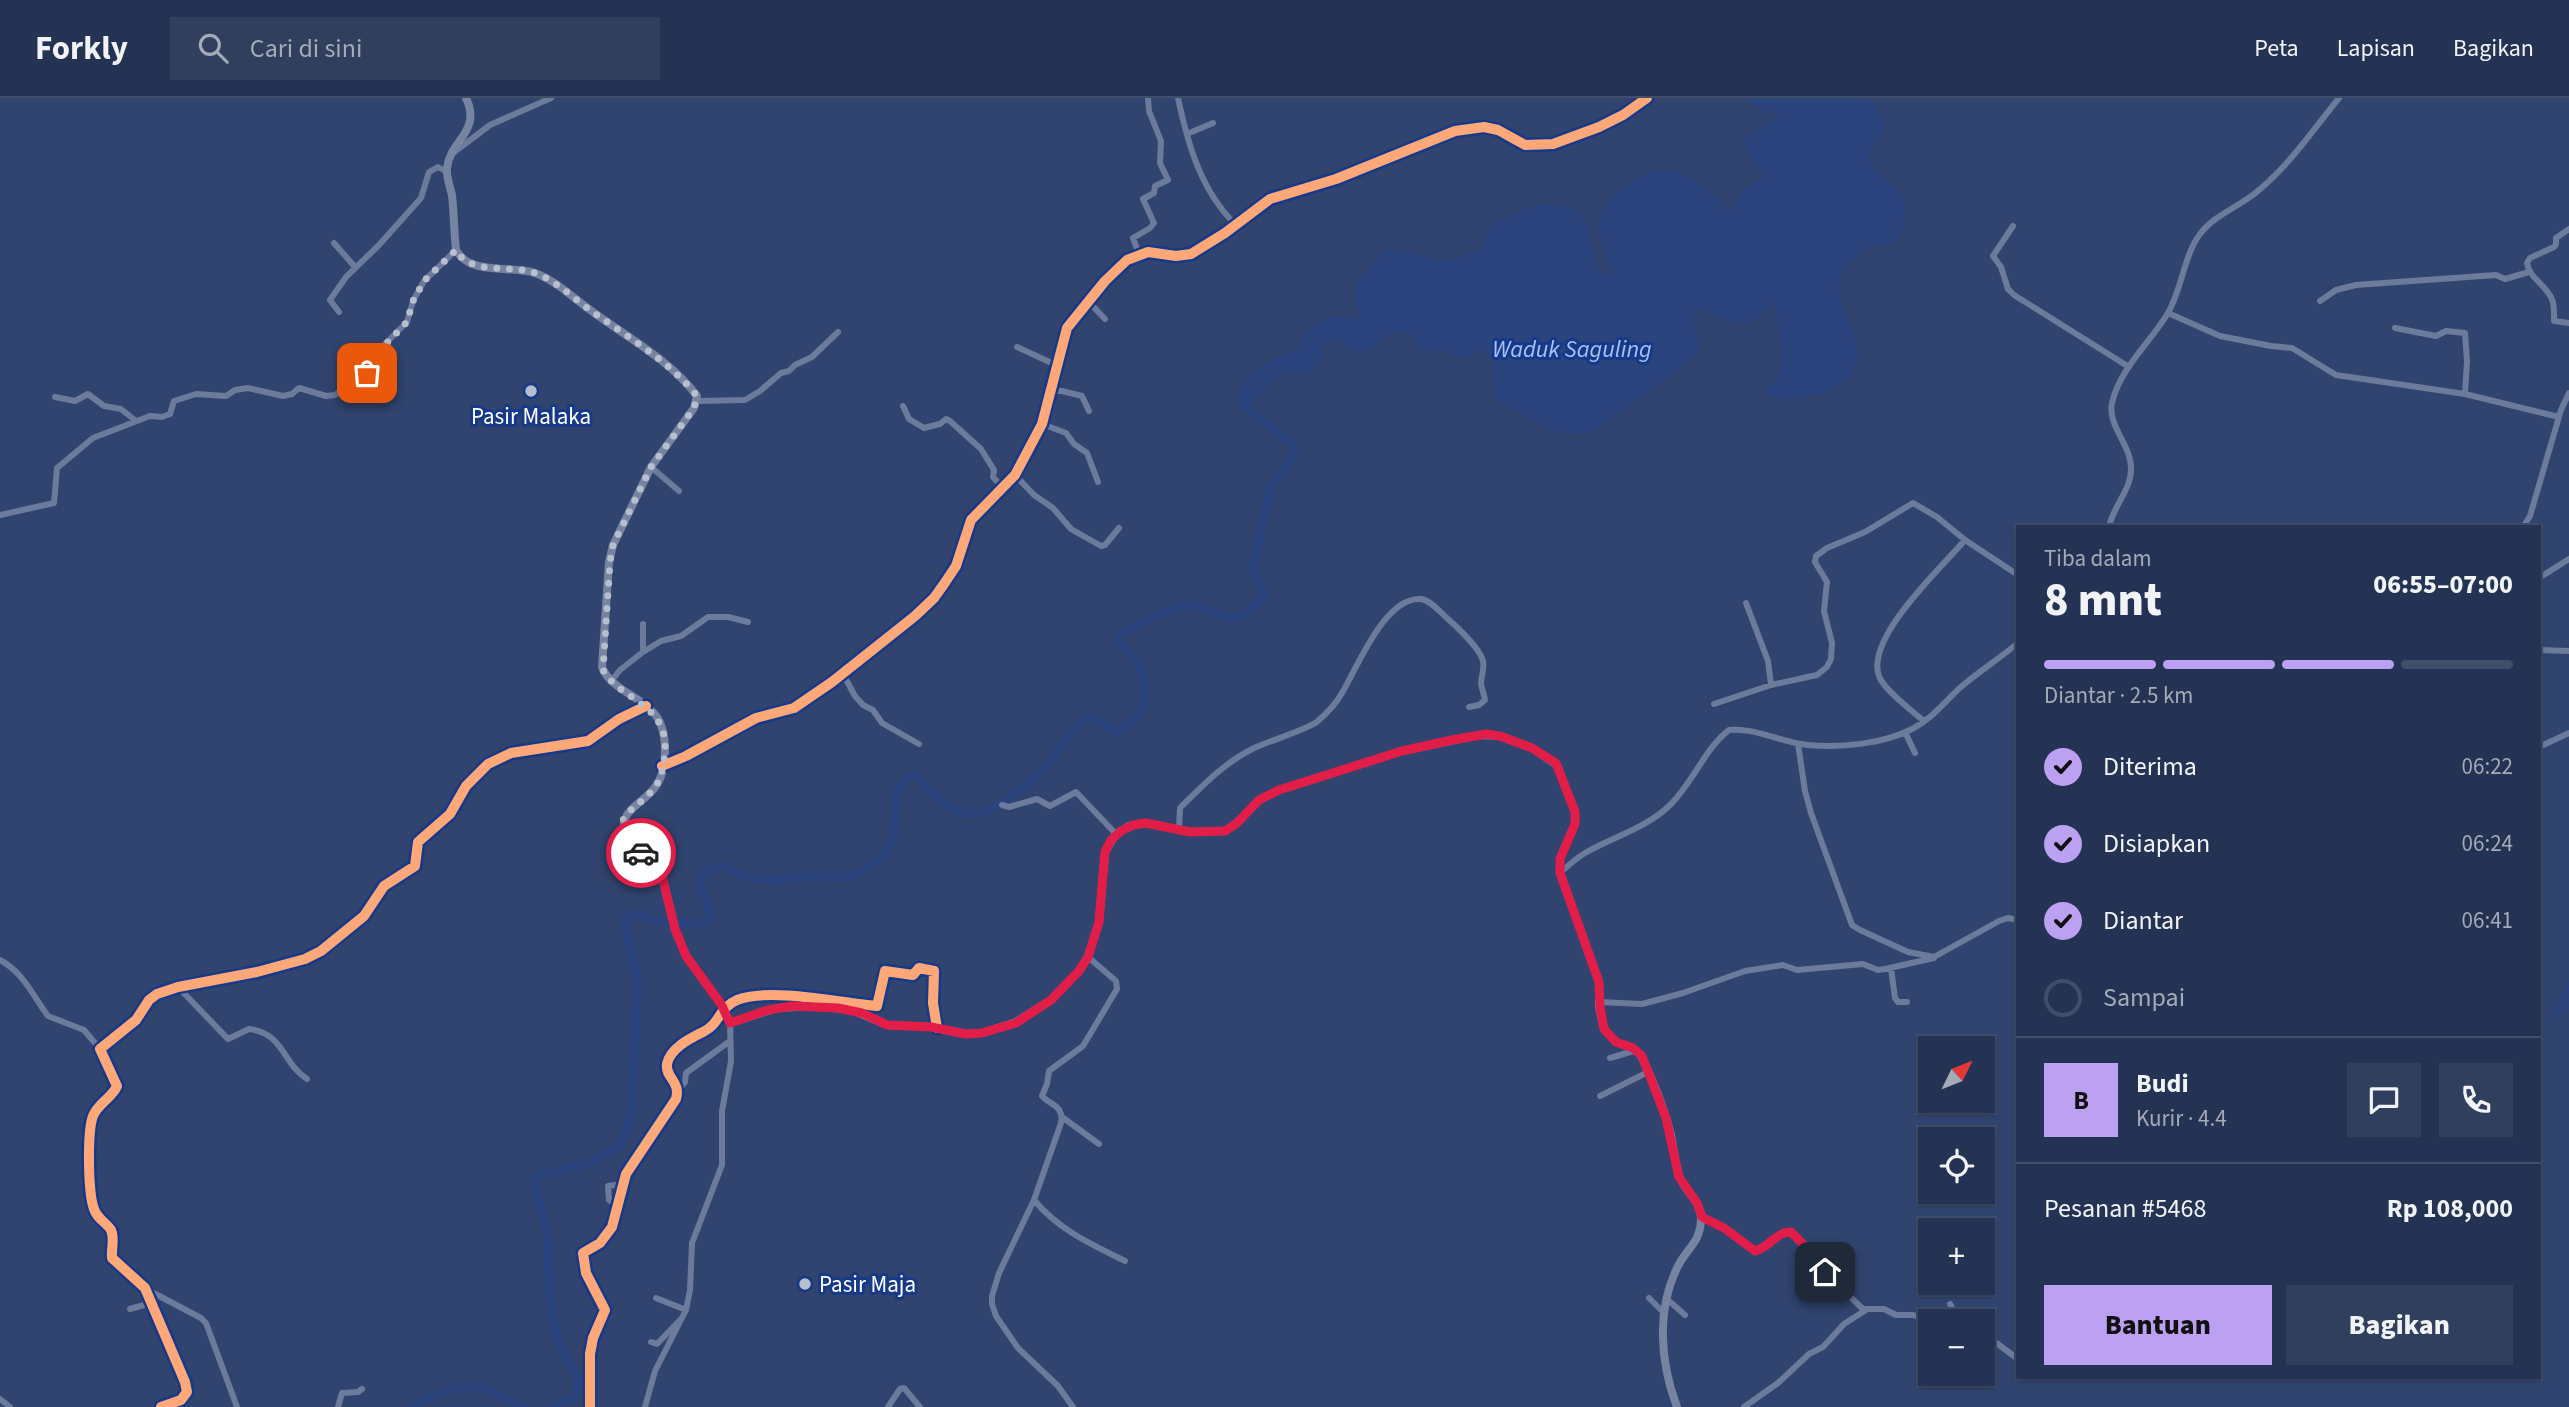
<!DOCTYPE html>
<html lang="id">
<head>
<meta charset="utf-8">
<style>
	:root { --surface:#243353; --page:#303f5d; --text:#f1f3f6; --muted:#a3aab8; --line:#414e6a; --accent:#bca0f2 }
	body { margin:0; font-family:"Source Sans 3",sans-serif; background:var(--page); color:var(--text); height:100vh; display:flex; flex-direction:column; font-size:26px; white-space:nowrap }
	* { box-sizing:border-box; margin:0 }
	p { font-size:23px; color:var(--muted) }
	.icon { flex:none; width:38px; height:38px; fill:none; stroke:currentColor; stroke-width:2; stroke-linecap:round; stroke-linejoin:round }
	.map { position:relative; flex:1; overflow:hidden }
	.sheet { position:absolute; left:2016px; top:427px; width:525px; height:854px; display:flex; flex-direction:column; background:var(--surface); border-radius:0px; box-shadow:0 2px 5px #0004,0 0 0 2px var(--line) }
	.sheet>* { flex:none }
	.needle { width:46px; rotate:47deg }
	.controls { position:absolute; left:1918px; top:938px; display:grid; gap:14px }
	.controls a { display:grid; place-items:center; width:77px; height:77px; border-radius:0px; background:var(--surface); box-shadow:0 2px 5px #0004,0 0 0 2px var(--line); font-size:35px }
	.pin { position:absolute; display:grid; place-items:center; width:60px; height:60px; color:#fff; margin:-30px; border-radius:14px; box-shadow:0 4px 10px #0006 }
	.courier { position:absolute; display:grid; place-items:center; width:70px; height:70px; margin:-35px; border:5px solid #e11d48; border-radius:50%; background:#fff; color:#222; box-shadow:0 2px 9px #0007 }
	.overview em { font-style:normal; font-weight:800 }
	.overview div { display:flex; flex-direction:column-reverse }
	.overview { display:flex; align-items:center; justify-content:space-between; height:119px; padding:0 28px }
	h1 { font-size:46px; font-weight:800; line-height:52px }
	.bar { display:grid; grid-template-columns:repeat(4,1fr); gap:10px 7px; align-content:center; height:84px; padding:0 28px }
	.bar i { height:9px; border-radius:5px; background:var(--line) }
	.bar .active { background:var(--accent) }
	.bar p { grid-column:span 4 }
	.line { display:flex; align-items:center; gap:18px; padding:0 28px; border-top:2px solid var(--line) }
	.line div { flex:1 }
	.round { display:grid; place-items:center; flex:none; width:74px; height:74px; border-radius:0px; background:var(--page) }
	ol { padding:0 28px; list-style:none }
	li { display:flex; align-items:center; gap:21px; height:77px }
	li p { margin-inline-start:auto }
	li .icon { padding:7px; border-radius:50%; background:var(--accent); color:#111; stroke-width:4 }
	li:last-child { color:var(--muted) }
	li i { width:38px; height:38px; border:4px solid var(--line); border-radius:50% }
	.primary-button { display:flex; gap:14px; margin-top:auto; padding:14px 28px }
	.primary-button a { flex:1; height:80px; border-radius:0px; background:var(--accent); color:#111; font-size:28px; font-weight:800; line-height:80px; text-align:center }
	.primary-button a+a { background:var(--page); color:var(--text) }
	header { display:flex; align-items:center; gap:42px; box-sizing:border-box; height:98px; padding:0 35px; background:var(--surface); border-bottom:2px solid var(--line) }
	header strong { font-size:33px }
	nav { display:flex; gap:38px; margin-inline-start:auto; font-size:24px }
	.search { width:490px; height:63px; background:var(--page); display:flex; align-items:center; gap:18px; box-sizing:border-box; padding:0 24px; border-radius:0px; color:var(--muted); font-size:26px }
	.map>svg:first-child { display:block }
	.water { fill:#2b447e }
	.lines { fill:none; stroke-linecap:round; stroke-linejoin:round }
	.river { stroke:#2b447e; stroke-width:9 }
	.minor { stroke:#6c7b9c; stroke-width:6 }
	.major { stroke:#7684a2; stroke-width:8 }
	.cycleway-casing { stroke:#163989; stroke-width:15 }
	.cycleway { stroke:#fea87a; stroke-width:10 }
	.done { stroke:#b7becd; stroke-width:7; stroke-dasharray:0 12.6 }
	.route { stroke:#e11d48; stroke-width:9 }
	.poi-dot { fill:#b7becd; stroke:#163989; stroke-width:2.5 }
	.labels { text-anchor:middle; dominant-baseline:central; stroke-width:6; stroke-linejoin:round; paint-order:stroke }
	.poi-label { font-size:23px; fill:#fff; stroke:#163989 }
	.water-label { font-size:24px; font-style:italic; fill:#a9c2f6; stroke:#163989 }
</style>
</head>
<body>
<header>
<strong>Forkly</strong>
<div class="search"><svg class="icon" aria-label="search" viewBox="0 0 24 24"><circle cx="10" cy="10" r="6"/><path d="M15 15l6 6"/></svg>Cari di sini</div>
<nav><a>Peta</a><a>Lapisan</a><a>Bagikan</a></nav>
</header>
<div class="map">
<svg width="2569" height="1309" viewBox="0 0 2569 1309">
	<rect width="100%" height="100%" fill="#30446f"/>
	<!-- water -->
	<path class="water" d="M1746,0H1870L1884,21L1885,34C1838,76 1911,78 1905,115C1904,123 1903,140 1894,144C1890,146 1883,145 1878,146C1866,149 1847,164 1842,176C1828,211 1876,245 1850,277C1843,285 1835,291 1825,295C1808,300 1783,303 1767,298L1765,293C1768,288 1774,286 1777,281C1784,271 1780,213 1772,205C1743,244 1729,217 1696,211C1688,225 1702,239 1698,253L1670,279L1593,333L1574,336L1554,334L1495,301L1492,262L1487,253L1482,252L1462,260L1441,252L1423,254L1419,251L1414,237L1403,233C1382,237 1376,255 1351,253L1340,242L1334,241L1320,249L1324,258C1304,289 1298,267 1276,279L1251,305L1255,313L1268,322L1266,329L1241,312C1232,277 1269,262 1296,252L1300,247L1302,235L1334,217C1342,218 1352,223 1360,217L1354,202L1356,186L1381,154C1397,144 1430,164 1444,162C1449,162 1475,154 1479,151C1488,145 1484,135 1491,128C1496,123 1503,121 1509,118C1531,107 1554,99 1575,113C1598,127 1586,171 1606,178L1612,174C1606,159 1599,143 1599,127C1600,96 1646,66 1675,74C1689,78 1704,89 1716,98C1722,103 1725,110 1731,113L1743,91L1761,81L1764,75L1751,61L1744,43C1753,31 1771,28 1778,16L1775,13H1761Z
		M2569,881V909L2554,921L2553,917Z"/>
	<g class="lines">
		<!-- river -->
		<path class="river" d="M412,1309C437,1295 458,1283 487,1292C500,1296 511,1305 523,1309
			M551,1309L575,1299L579,1282C573,1270 563,1257 559,1244C547,1208 550,1172 547,1136C545,1114 534,1103 536,1078L588,1066L621,1046L631,1016L638,883L624,823L631,816C642,816 648,821 658,824C674,827 695,827 710,823L708,804L700,789L704,773L723,768C735,775 755,782 769,782C781,783 794,779 807,778C822,777 841,782 855,776C866,771 877,764 885,755C907,730 880,686 916,677C924,690 934,699 947,707C978,727 999,709 1024,688C1032,681 1041,674 1048,666C1061,651 1070,632 1086,619L1099,623L1117,635C1124,630 1133,624 1139,617C1143,612 1146,603 1145,596C1145,569 1137,562 1118,543L1122,535C1141,526 1162,513 1182,509C1223,500 1218,545 1265,499L1253,471L1256,456L1271,388L1294,358L1292,346L1258,320"/>
		<!-- minor -->
		<path class="minor" d="M1178,0C1188,47 1201,93 1236,127
			M1187,36L1213,25
			M453,55L490,27L551,0
			M2013,128L1993,158L2001,169L2008,191L2014,197L2129,269
			M2569,131L2556,140V146L2554,149L2530,160L2527,165C2529,179 2544,186 2551,199C2555,207 2554,215 2554,223L2569,225
			M334,145L355,169
			M1139,156L1133,140L1150,130L1154,125L1143,101L1154,95L1155,88L1168,82L1160,65L1161,43L1149,13L1148,0
			M1088,203L1105,221
			M2320,203L2336,192L2356,187L2496,177L2505,181L2529,174
			M339,214L330,202L346,179L379,147L421,100L429,74L438,69L447,74
			M2168,215L2220,238L2271,248L2292,250L2336,277L2465,296L2559,319
			M2395,230L2436,238L2446,233L2465,235L2467,263L2465,296
			M1017,249L1056,267
			M1050,293H1062L1082,298L1089,313
			M55,299L75,303L88,296L104,308L121,311L136,323
			M697,303L745,302L760,293L781,275L789,273L795,267L812,259L838,234
			M903,308L909,321L924,330L940,326L946,321L950,323L981,351L994,372L993,379L1003,390
			M1042,326L1066,335L1074,346L1087,355L1098,384
			M651,369L679,393
			M1015,377L1034,397L1053,410L1071,431L1101,448L1105,447L1119,430
			M0,417L54,405L57,370L93,340L150,318L162,319L170,316L174,303L196,296L226,298L235,292L248,290L283,298L292,296L299,290L326,298L335,297L373,270L382,249L407,224L413,203L424,183L456,152
			M2109,429C2113,408 2132,391 2131,370C2131,347 2107,327 2112,305C2120,270 2150,245 2168,215C2182,191 2184,157 2200,136C2215,116 2240,109 2259,92C2291,65 2313,32 2339,0
			M2523,429L2530,418L2561,312L2569,295
			M2539,480L2569,461
			M1746,505L1768,563L1771,587L1817,577L1827,569L1831,561L1832,545L1824,513L1827,484L1815,464L1816,458L1827,450L1865,434L1913,405L1937,419L1965,442L2018,477
			M643,526V554
			M2539,552L2569,553
			M843,576L855,598L863,607L873,612L882,625L919,646
			M612,582L620,572L643,554L661,543L681,538L708,519H728L748,524
			M1714,606L1771,587
			M1924,623C1912,613 1884,592 1879,578C1865,540 1941,470 1965,442
			M1905,634L1915,655
			M1798,646L1805,693L1811,715L1852,827L1860,832L1908,854L1934,859L1999,823L2008,820L2018,822
			M2539,649L2569,635
			M662,668L686,658L756,620L794,610L832,584L915,518L934,500L944,486L956,468L971,422L1015,377L1042,326L1067,230L1105,183L1127,162L1148,154L1176,158L1191,156L1225,135L1270,101L1336,81L1455,33L1484,29L1498,32L1525,47L1553,46L1599,29L1623,17L1647,0
			M1002,707L1009,709L1037,701L1050,708L1076,694L1116,736
			M1179,732L1180,710C1203,687 1224,665 1254,650C1269,643 1309,631 1318,623C1327,615 1336,606 1342,595C1357,570 1385,498 1421,501C1430,502 1440,514 1447,520C1456,528 1477,548 1482,560C1486,568 1481,577 1481,586C1482,591 1484,596 1485,602L1479,607L1469,609
			M1560,775C1568,768 1576,760 1585,755C1613,739 1646,730 1669,708C1692,686 1706,649 1729,632C1755,629 1782,645 1808,647C1840,650 1885,646 1914,630C1933,620 1946,602 1962,588C1980,573 2000,560 2018,545
			M0,862C24,875 33,898 48,918L84,932L100,951
			M1891,870L1895,900L1898,904H1907
			M178,889L228,941L249,931C284,935 282,965 307,981
			M1599,904L1642,906L1683,895L1745,873L1783,867L1797,872L1863,866L1878,872L1885,871L1934,860
			M1610,960L1637,952
			M678,993L685,984L686,975L730,943
			M1600,998L1648,974
			M1062,1019L1099,1046
			M619,1100L612,1104L609,1102L608,1088L622,1086
			M1034,1102C1059,1132 1091,1146 1125,1163
			M1702,1119L1724,1130L1755,1153C1769,1150 1777,1133 1791,1134L1822,1165L1826,1176L1863,1211H1884L1896,1217H1913L1928,1222L1938,1217L1943,1223
			M146,1191L201,1220L206,1225L237,1309
			M656,1200L686,1212
			M1649,1200L1665,1216
			M1668,1202L1685,1217
			M1950,1206L1960,1223
			M130,1211L151,1205
			M1983,1242L1991,1241L2018,1261
			M651,1244L657,1246L680,1222
			M2041,1279H2048
			M0,1301L10,1309
			M161,1309L181,1302L187,1294L185,1284L145,1190L112,1160C111,1151 115,1141 111,1132C106,1124 97,1121 94,1111C88,1095 87,1034 93,1018C98,1005 112,1000 117,988L100,951L136,922L149,902L157,896L178,889L257,874L305,861L321,853L364,818L384,788L415,768L418,744L450,716L466,688L488,666L511,655L588,643L619,621L646,608
			M338,1309L342,1295L358,1294L362,1291
			M590,1309V1256L593,1240L605,1212L586,1175L583,1155L600,1145L612,1129L626,1076L676,1001C681,983 665,980 667,966C670,950 691,940 703,934C722,924 717,911 737,902C769,889 843,905 877,908L885,873L913,877L919,870L934,873L933,905L937,930
			M645,1309L655,1273L686,1212L690,1192L692,1145L722,1067V1013L731,963L730,925
			M888,1309L900,1291L904,1290L920,1309
			M1073,1309L1058,1288L1018,1250L996,1218L992,1206V1198L999,1175L1034,1102L1061,1025C1064,1007 1051,1008 1042,998L1047,986L1049,973L1083,948L1117,891L1116,883L1088,859
			M1744,1309L1778,1285L1809,1256L1823,1249L1844,1226L1866,1212"/>
		<!-- major -->
		<path class="major" d="M466,0C482,34 450,42 447,70C446,78 450,89 452,97C454,115 454,134 456,152C470,178 511,167 535,175C557,183 574,201 593,214C627,239 671,263 697,298L694,310L651,369L613,447L609,464L602,569C612,596 654,600 662,630C667,646 666,674 656,688C644,706 620,710 624,735L662,778L675,831L686,858L721,906L730,925L777,910L814,908L852,912L887,927L931,929L966,936L982,935L1016,924L1051,902L1079,873L1088,859L1099,824L1105,754L1116,736L1129,728L1146,725L1190,734L1225,733L1237,725L1259,702L1279,692L1402,653L1479,637L1500,638L1532,650L1557,667L1575,714V726L1560,761V775L1599,884V909L1604,931L1616,944L1633,950L1641,958C1653,982 1663,1007 1670,1033C1674,1048 1674,1065 1680,1080C1686,1095 1702,1104 1701,1122C1700,1145 1687,1150 1678,1168C1656,1212 1660,1264 1677,1309"/>
		<!-- cycleway casing -->
		<g class="cycleway-casing">
			<path id="cycleway" d="M662,668L686,658L756,620L794,610L832,584L915,518L934,500L944,486L956,468L971,422L1015,377L1042,326L1067,230L1105,183L1127,162L1148,154L1176,158L1191,156L1225,135L1270,101L1336,81L1455,33L1484,29L1498,32L1525,47L1553,46L1599,29L1623,17L1647,0
				M161,1309L181,1302L187,1294L185,1284L145,1190L112,1160C111,1151 115,1141 111,1132C106,1124 97,1121 94,1111C88,1095 87,1034 93,1018C98,1005 112,1000 117,988L100,951L136,922L149,902L157,896L178,889L257,874L305,861L321,853L364,818L384,788L415,768L418,744L450,716L466,688L488,666L511,655L588,643L619,621L646,608
				M590,1309V1256L593,1240L605,1212L586,1175L583,1155L600,1145L612,1129L626,1076L676,1001C681,983 665,980 667,966C670,950 691,940 703,934C722,924 717,911 737,902C769,889 843,905 877,908L885,873L913,877L919,870L934,873L933,905L937,930"/>
		</g>
		<!-- cycleway -->
		<use href="#cycleway" class="cycleway"/>
	</g>
	<g class="lines">
		<!-- done -->
		<path class="done" d="M367,275L376,265L383,249L407,224L413,203L424,183L456,152C470,178 511,166 535,175C557,183 574,201 593,214C628,239 670,264 697,298L694,310L651,369L613,447L610,464L603,572C620,601 660,604 665,643C666,655 663,679 655,689C633,718 602,716 641,755"/>
		<!-- route -->
		<path class="route" d="M641,755L662,778L675,831L686,858L721,906L730,925L768,912L792,908L838,910L862,915L887,927L931,929L966,936L982,935L1016,925L1051,902L1079,873L1088,859L1099,824L1105,754L1111,742L1121,733L1133,727L1146,725L1190,734L1225,733L1237,725L1259,702L1279,692L1402,653L1452,642L1486,636L1500,638L1532,650L1556,665L1575,714V726L1560,761V775L1599,884L1600,909L1604,931L1616,944L1633,950L1642,958L1666,1020L1679,1079L1697,1105L1702,1119L1724,1130L1755,1153C1769,1150 1777,1133 1791,1134L1822,1165L1825,1174"/>
	</g>
	<!-- markers -->
	<g class="poi-dot">
		<circle cx="531" cy="293" r="7"/>
		<circle cx="805" cy="1186" r="7"/>
	</g>
	<g class="labels">
		<!-- poi labels -->
		<g class="poi-label">
			<text x="531" y="318">Pasir Malaka</text>
			<text x="819" y="1186" text-anchor="start">Pasir Maja</text>
		</g>
		<!-- water labels -->
		<g class="water-label">
			<text x="1572" y="251">Waduk Saguling</text>
		</g>
	</g>
</svg>
<div class="controls">
<a><svg class="needle" viewBox="-14 -14 28 28"><path d="M0-13l5 13h-10z" fill="#e53935"/><path d="M0 13l5-13h-10z" fill="#a3aab8"/></svg></a>
<a><svg class="icon" aria-label="locate" viewBox="0 0 24 24"><circle cx="12" cy="12" r="6"/><path d="M12 2v4M12 18v4M2 12h4M18 12h4"/></svg></a>
<a>+</a>
<a>−</a>
</div>
<div class="pin" style="left:367px;top:275px;background:#ea580c"><svg class="icon" aria-label="bag" viewBox="0 0 24 24"><path d="M5 8h14l-1 12H6zM9 8a3 3 0 0 1 6 0"/></svg></div>
<div class="pin" style="left:1825px;top:1174px;background:#1f2937"><svg class="icon" aria-label="home" viewBox="0 0 24 24"><path d="M3 11l9-7 9 7M6 9v11h12V9"/></svg></div>
<div class="courier" style="left:641px;top:755px"><svg class="icon" aria-label="car" viewBox="0 0 24 24"><path d="M5 17H2v-5l4-1 3-4h7l3 4 3 1v5h-3M9 17h6M6 11h13"/><circle cx="7" cy="17" r="2"/><circle cx="17" cy="17" r="2"/></svg></div>
<section class="sheet">
<div class="overview"><div><h1>8 mnt</h1><p>Tiba dalam</p></div><em>06:55–07:00</em></div>
<div class="bar"><i class="active"></i><i class="active"></i><i class="active"></i><i></i><p>Diantar · 2.5 km</p></div>
<ol>
<li><svg class="icon" aria-label="check" viewBox="0 0 24 24"><path d="M5 12l5 5 9-10"/></svg>Diterima<p>06:22</p></li>
<li><svg class="icon" aria-label="check" viewBox="0 0 24 24"><path d="M5 12l5 5 9-10"/></svg>Disiapkan<p>06:24</p></li>
<li><svg class="icon" aria-label="check" viewBox="0 0 24 24"><path d="M5 12l5 5 9-10"/></svg>Diantar<p>06:41</p></li>
<li><i></i>Sampai</li>
</ol>
<div class="line" style="height:126px"><b class="round" style="background:var(--accent);color:#111">B</b><div><b>Budi</b><p>Kurir · 4.4</p></div><a class="round"><svg class="icon" aria-label="chat" viewBox="0 0 24 24"><path d="M4 5h16v11H9l-5 4z"/></svg></a><a class="round"><svg class="icon" aria-label="phone" viewBox="0 0 24 24"><path d="M5 4h4l2 5-3 2q2 4 5 5l2-3 5 2v4C11 20 4 13 5 4z"/></svg></a></div>
<div class="line" style="height:91px"><div>Pesanan #5468</div><b>Rp 108,000</b></div>
<div class="primary-button"><a>Bantuan</a><a>Bagikan</a></div>
</section>
</div>
</body>
</html>
